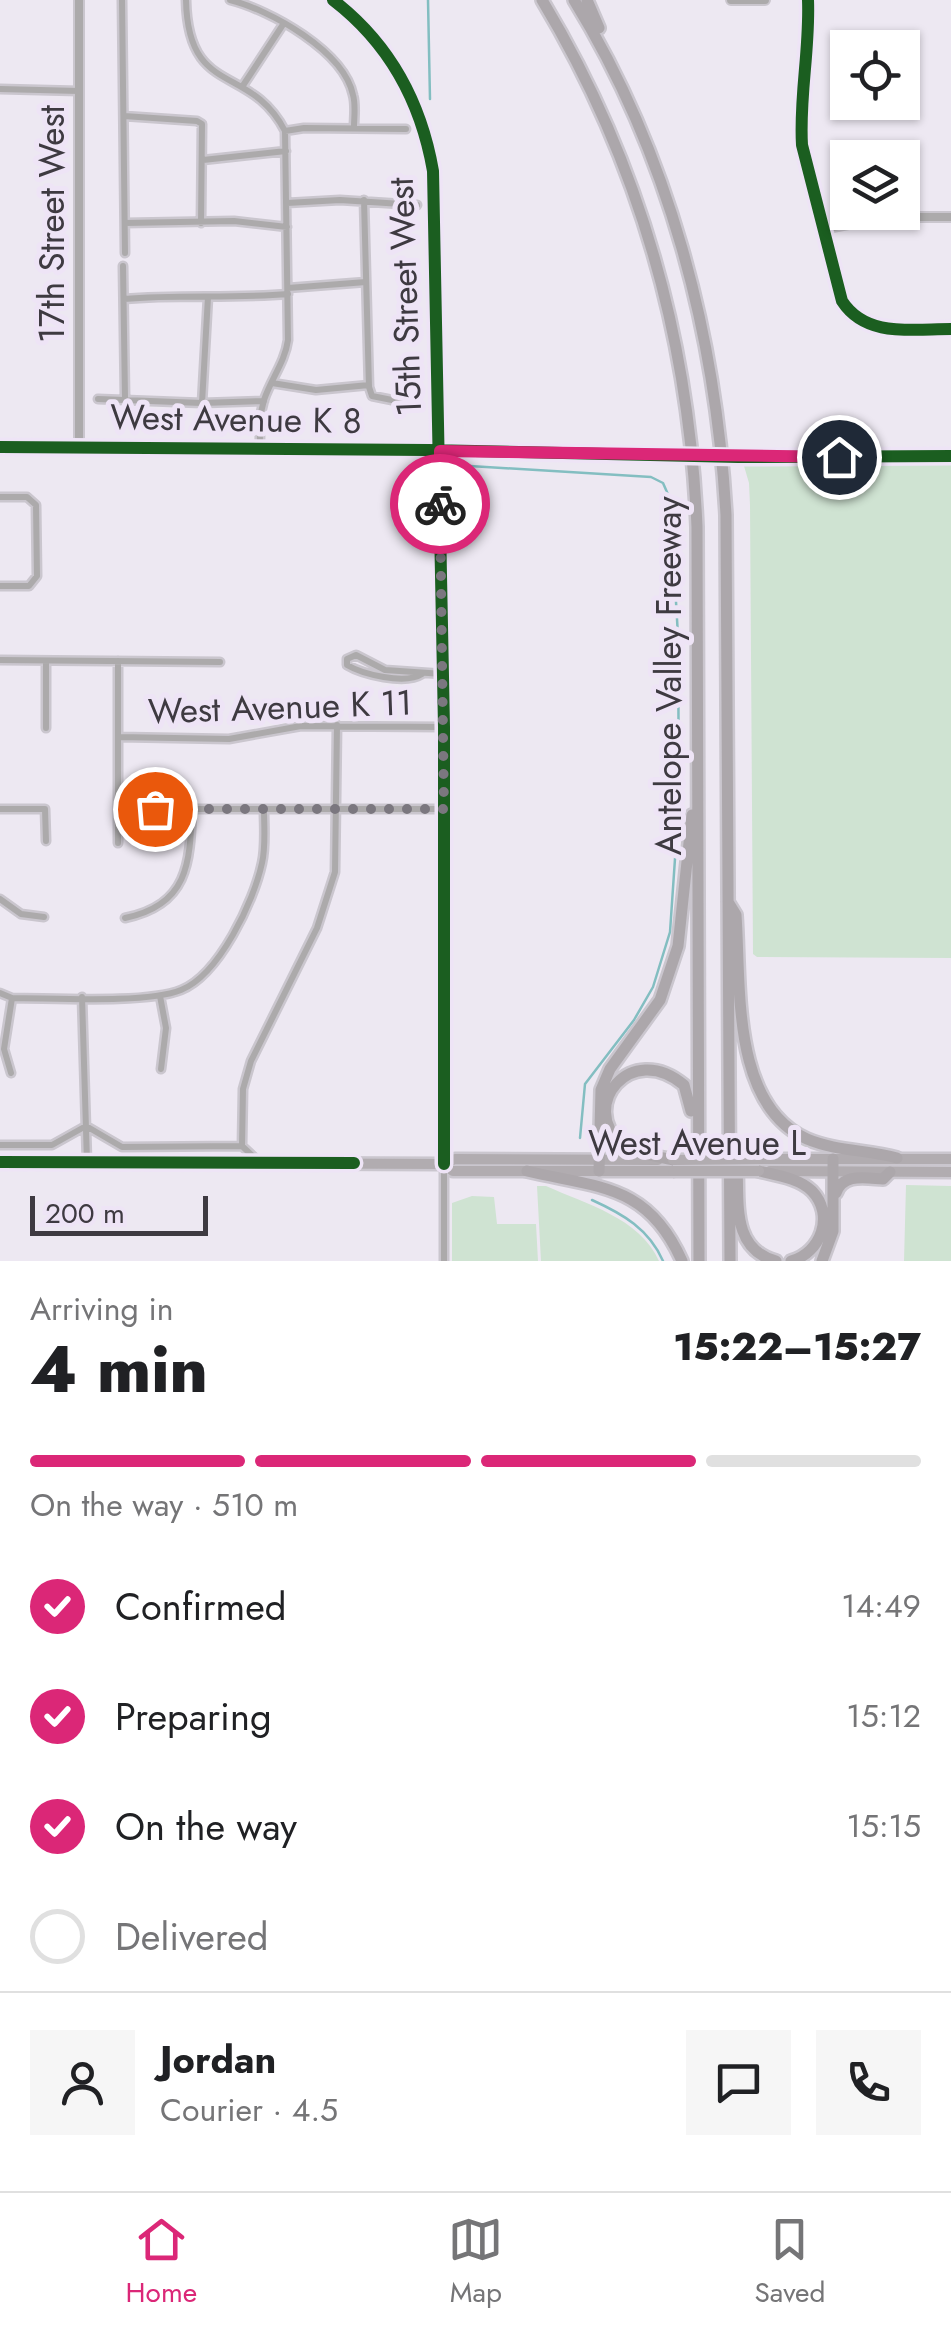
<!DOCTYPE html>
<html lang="en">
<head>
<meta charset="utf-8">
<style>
	:root { --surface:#fff; --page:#f6f6f6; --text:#202124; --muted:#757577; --line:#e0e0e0; --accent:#db2777 }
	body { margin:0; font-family:Jost,sans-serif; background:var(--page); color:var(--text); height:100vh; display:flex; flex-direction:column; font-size:38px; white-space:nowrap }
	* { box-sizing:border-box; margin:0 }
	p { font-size:32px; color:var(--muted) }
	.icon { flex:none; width:55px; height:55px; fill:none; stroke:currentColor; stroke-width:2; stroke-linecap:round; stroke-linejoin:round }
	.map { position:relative; height:1261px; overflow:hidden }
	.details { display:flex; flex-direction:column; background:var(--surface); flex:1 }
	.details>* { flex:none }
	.fabs { position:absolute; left:830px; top:30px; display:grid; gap:20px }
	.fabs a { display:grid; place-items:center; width:90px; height:90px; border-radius:0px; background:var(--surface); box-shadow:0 2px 8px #0004; font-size:50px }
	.scale { position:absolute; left:30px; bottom:25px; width:178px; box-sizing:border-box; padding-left:10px; border:5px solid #3e3a41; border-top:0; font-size:28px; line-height:35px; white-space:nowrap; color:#3e3a41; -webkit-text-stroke:8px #eee4f6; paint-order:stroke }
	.pin { position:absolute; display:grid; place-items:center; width:85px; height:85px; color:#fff; margin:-42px; border:5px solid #fff; border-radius:50%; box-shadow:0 2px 10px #0007 }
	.courier { position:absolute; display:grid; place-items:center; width:100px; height:100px; margin:-50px; border:8px solid #db2777; border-radius:50%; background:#fff; color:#222; box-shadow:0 2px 12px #0007 }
	.head em { font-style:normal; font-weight:800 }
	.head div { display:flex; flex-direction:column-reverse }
	.head { display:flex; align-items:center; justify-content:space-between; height:170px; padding:0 30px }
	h1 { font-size:65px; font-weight:800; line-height:75px }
	.bar { display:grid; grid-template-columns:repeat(4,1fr); gap:15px 10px; align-content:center; height:120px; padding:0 30px }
	.bar i { height:12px; border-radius:8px; background:var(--line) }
	.bar .active { background:var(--accent) }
	.bar p { grid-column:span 4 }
	.line { display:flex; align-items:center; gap:25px; padding:0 30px; border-top:2px solid var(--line) }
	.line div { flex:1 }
	.round { display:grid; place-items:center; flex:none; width:105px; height:105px; border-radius:0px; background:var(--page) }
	ol { padding:0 30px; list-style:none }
	li { display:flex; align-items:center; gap:30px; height:110px }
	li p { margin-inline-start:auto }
	li .icon { padding:10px; border-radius:50%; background:var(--accent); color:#fff; stroke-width:4 }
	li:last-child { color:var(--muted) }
	li i { width:55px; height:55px; border:5px solid var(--line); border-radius:50% }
	.tab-bar { display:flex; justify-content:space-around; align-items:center; height:140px; border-top:2px solid var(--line); background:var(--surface); font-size:28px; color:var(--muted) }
	.tab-bar a { display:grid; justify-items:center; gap:5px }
	.tab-bar .active { color:var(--accent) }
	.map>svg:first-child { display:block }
	.green { fill:#cfe3d2 }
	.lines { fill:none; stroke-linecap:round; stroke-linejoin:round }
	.stream { stroke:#83bec1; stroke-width:2.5 }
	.minor-casing { stroke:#cac6ce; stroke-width:11 }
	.tertiary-casing { stroke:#cac6ce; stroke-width:12 }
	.primary-casing { stroke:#cac6ce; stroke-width:15 }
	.motorway-casing { stroke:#cac6ce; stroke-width:16 }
	.minor { stroke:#acaaab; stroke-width:6 }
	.tertiary { stroke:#acaaab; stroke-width:8 }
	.primary { stroke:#b1acb0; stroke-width:10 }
	.motorway { stroke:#aca7ab; stroke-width:11 }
	.tertiary-bridge-casing { stroke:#cac6ce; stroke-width:12; stroke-linecap:butt }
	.primary-bridge-casing { stroke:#cac6ce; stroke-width:15; stroke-linecap:butt }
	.tertiary-bridge { stroke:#acaaab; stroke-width:8 }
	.primary-bridge { stroke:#b1acb0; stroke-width:10 }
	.cycleway-casing { stroke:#eee4f6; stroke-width:19 }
	.cycleway { stroke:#1b5e20; stroke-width:12 }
	.done { stroke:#7b777f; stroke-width:10; stroke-dasharray:0 18 }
	.route { stroke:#db2777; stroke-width:12 }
	.labels { text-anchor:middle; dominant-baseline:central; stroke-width:10; stroke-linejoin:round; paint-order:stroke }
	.street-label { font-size:35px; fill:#3e3a41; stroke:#eee4f6 }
</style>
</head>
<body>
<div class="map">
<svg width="951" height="1261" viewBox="0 0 951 1261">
	<rect width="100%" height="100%" fill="#ede8f2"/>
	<!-- green -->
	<path class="green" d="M951,465V958L757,957L753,954L750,505L749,483L744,466Z
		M906,1185L951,1186V1261H904Z
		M537,1186H546C586,1204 640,1218 659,1261H541Z
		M472,1196L494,1197L497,1224H536L538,1261H452V1203Z"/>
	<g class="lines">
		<!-- stream -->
		<path class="stream" d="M428,0L430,99
			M470,466L651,477L663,483L670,499L678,636L679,800L670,932L653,987L634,1020L585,1084L580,1138
			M592,1200C623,1214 649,1229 663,1261"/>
		<!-- minor casing -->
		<g class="minor-casing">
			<path id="minor" d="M122,0L125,253
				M186,0C188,98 250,63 285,131L288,340C285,362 271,379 264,400C259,416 260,432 260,449
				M230,0C270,10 344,51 353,95C356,105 354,117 354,127
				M242,87L284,23
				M0,89L79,91
				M124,116L197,121L202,124L201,223
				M285,131L304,128L406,129
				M203,160L286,151
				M364,200L369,387L372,396L417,405
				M287,203L340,200L417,205
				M125,223L234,221L287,227
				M123,266L125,398
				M288,288L366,282
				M124,299C179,294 233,299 288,294
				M272,383L316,390L369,385
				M98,399L202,403L264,401
				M202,403L208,297
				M0,497H27L36,505L37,576L29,586H0
				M0,660L220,662
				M118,661V843
				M422,674C405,685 362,674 347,665V659L356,655L385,670L443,674
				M46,728V661
				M119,737L229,739L301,726L444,727
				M0,809H45L46,841
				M118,809H444
				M0,899L21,914L44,917
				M125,918C188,905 190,864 192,809
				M0,993L12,998C53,998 146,1004 181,990C219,975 254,901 262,863C266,846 264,827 264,809
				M160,996L166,1028L161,1069
				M82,997L87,1162
				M11,1073L4,1049L12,998
				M0,1145H52L86,1126L122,1147L242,1146L259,1162
				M242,1146L243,1089L251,1061L317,928L335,872L337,725
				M444,1164V1261"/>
		</g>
		<!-- tertiary casing -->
		<g class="tertiary-casing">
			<path id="tertiary" d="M79,0V447
				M333,0C389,43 421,102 433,171L444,727V1164
				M731,0H765
				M808,0C810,50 799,96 802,145L842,301C866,338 912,329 951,329
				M822,229L885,217H951
				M0,447L428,450L677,456
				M738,457L951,456"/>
		</g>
		<!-- primary casing -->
		<g class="primary-casing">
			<path id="primary" d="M759,1159H951
				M0,1162L444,1164L455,1159L658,1160
				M444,1164L453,1171H673
				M770,1171L951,1172"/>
		</g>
		<!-- motorway casing -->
		<g class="motorway-casing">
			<path id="motorway" d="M542,0C639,161 689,340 697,527L699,1261
				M574,0C669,154 716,335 726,515L730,1261
				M587,0L599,28
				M728,902L736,915C741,986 731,1105 807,1139C835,1151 868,1150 897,1158
				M673,1160C657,1156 635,1155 621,1143C579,1107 630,1040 684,1085L691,1111
				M737,1164C739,1202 731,1249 776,1261
				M527,1171C599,1188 648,1184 682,1261
				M599,1171L601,1090L610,1069L660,1000L678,946L692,815
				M759,1171C776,1175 799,1178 812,1191C835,1215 821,1253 791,1261
				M836,1193C843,1173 865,1178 883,1179L890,1172
				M822,1261L833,1231V1159"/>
		</g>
		<!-- minor -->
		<use href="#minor" class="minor"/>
		<!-- tertiary -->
		<use href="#tertiary" class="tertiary"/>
		<!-- primary -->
		<use href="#primary" class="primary"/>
		<!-- motorway -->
		<use href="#motorway" class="motorway"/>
		<!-- tertiary-bridge casing -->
		<g class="tertiary-bridge-casing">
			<path id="tertiary-bridge" d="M677,456L738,457"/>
		</g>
		<!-- primary-bridge casing -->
		<g class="primary-bridge-casing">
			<path id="primary-bridge" d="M673,1160L759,1159
				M673,1171H759"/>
		</g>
		<!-- tertiary-bridge -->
		<use href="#tertiary-bridge" class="tertiary-bridge"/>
		<!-- primary-bridge -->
		<use href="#primary-bridge" class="primary-bridge"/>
		<!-- cycleway casing -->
		<g class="cycleway-casing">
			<path id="cycleway" d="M333,0C389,43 421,102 433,171L444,727V1164
				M808,0C810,50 799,96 802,145L842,301C866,338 912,329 951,329
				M0,447L428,450L738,457L951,456
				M0,1162L354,1163"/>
		</g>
		<!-- cycleway -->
		<use href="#cycleway" class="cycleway"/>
	</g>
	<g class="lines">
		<!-- done -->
		<path class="done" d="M155,809H444L440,504"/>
		<!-- route -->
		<path class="route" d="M440,504V451L839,457"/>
	</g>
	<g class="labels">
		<!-- street labels -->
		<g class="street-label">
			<text transform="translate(52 224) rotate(-90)">17th Street West</text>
			<text transform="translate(405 297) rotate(-92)">15th Street West</text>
			<text transform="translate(236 419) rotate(1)">West Avenue K 8</text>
			<text transform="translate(669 676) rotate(-90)">Antelope Valley Freeway</text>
			<text transform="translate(280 707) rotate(-2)">West Avenue K 11</text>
			<text x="697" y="1143">West Avenue L</text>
		</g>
	</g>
</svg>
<div class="fabs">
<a><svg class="icon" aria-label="locate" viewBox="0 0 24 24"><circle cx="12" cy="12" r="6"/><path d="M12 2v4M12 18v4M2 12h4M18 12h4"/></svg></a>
<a><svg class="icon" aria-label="layers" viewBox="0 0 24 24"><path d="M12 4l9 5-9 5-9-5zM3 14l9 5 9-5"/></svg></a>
</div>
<div class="scale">200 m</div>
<div class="pin" style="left:155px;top:809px;background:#ea580c"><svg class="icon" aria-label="bag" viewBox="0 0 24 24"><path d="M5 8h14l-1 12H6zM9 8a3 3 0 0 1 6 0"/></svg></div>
<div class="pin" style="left:839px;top:457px;background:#1f2937"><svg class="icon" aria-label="home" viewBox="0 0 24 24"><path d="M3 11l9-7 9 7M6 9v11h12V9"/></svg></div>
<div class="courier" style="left:440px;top:504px"><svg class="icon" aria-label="bike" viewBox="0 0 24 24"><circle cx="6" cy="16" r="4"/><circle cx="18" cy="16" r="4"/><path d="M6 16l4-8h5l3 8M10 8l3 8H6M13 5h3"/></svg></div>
</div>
<section class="details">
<div class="head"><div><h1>4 min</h1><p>Arriving in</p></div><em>15:22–15:27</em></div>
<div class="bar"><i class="active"></i><i class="active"></i><i class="active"></i><i></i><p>On the way · 510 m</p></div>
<ol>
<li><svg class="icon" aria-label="check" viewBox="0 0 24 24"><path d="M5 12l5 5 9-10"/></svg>Confirmed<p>14:49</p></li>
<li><svg class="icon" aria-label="check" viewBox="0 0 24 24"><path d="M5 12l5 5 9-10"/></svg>Preparing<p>15:12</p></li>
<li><svg class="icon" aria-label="check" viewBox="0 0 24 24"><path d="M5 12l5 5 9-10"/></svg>On the way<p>15:15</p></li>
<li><i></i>Delivered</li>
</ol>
<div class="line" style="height:180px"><a class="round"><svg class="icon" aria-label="person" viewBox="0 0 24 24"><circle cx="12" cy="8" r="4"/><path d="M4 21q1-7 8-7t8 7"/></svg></a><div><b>Jordan</b><p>Courier · 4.5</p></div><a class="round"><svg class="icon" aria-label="chat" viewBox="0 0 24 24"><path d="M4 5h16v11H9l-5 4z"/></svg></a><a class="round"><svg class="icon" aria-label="phone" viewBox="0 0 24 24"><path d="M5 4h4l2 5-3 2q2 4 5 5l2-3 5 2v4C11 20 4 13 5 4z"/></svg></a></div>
</section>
<nav class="tab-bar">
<a class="active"><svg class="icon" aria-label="home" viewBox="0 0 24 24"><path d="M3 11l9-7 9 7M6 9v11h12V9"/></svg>Home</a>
<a><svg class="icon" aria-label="map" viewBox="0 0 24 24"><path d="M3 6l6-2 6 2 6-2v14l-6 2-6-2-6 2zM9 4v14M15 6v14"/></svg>Map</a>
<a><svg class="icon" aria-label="saved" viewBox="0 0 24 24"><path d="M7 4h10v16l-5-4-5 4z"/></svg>Saved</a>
</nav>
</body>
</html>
